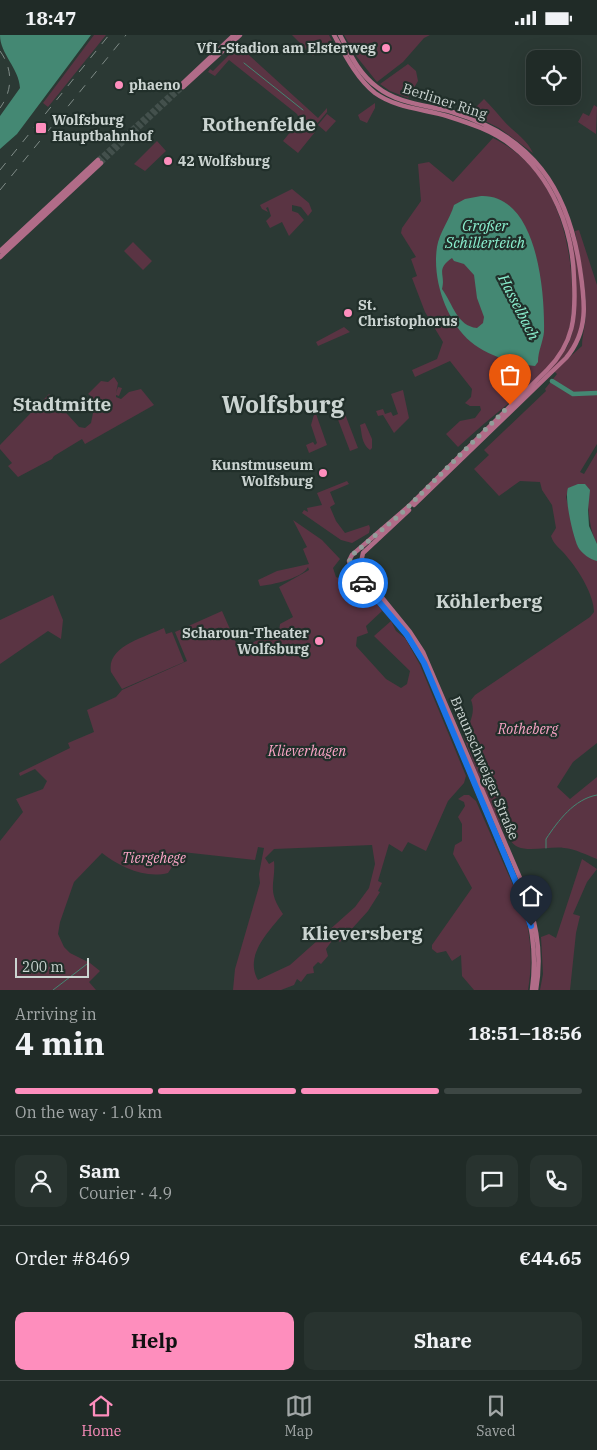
<!DOCTYPE html>
<html lang="en">
<head>
<meta charset="utf-8">
<style>
	:root { --surface:#202b27; --page:#28332f; --text:#f1f3f6; --muted:#a2a7a7; --line:#3d4744; --accent:#fe8ebd }
	body { margin:0; font-family:"IBM Plex Serif",serif; background:var(--page); color:var(--text); height:100vh; display:flex; flex-direction:column; font-size:19px; white-space:nowrap }
	* { box-sizing:border-box; margin:0 }
	p { font-size:16px; color:var(--muted) }
	.icon { flex:none; width:28px; height:28px; fill:none; stroke:currentColor; stroke-width:2; stroke-linecap:round; stroke-linejoin:round }
	.map { position:relative; height:955px; overflow:hidden }
	.details { display:flex; flex-direction:column; background:var(--surface); flex:1 }
	.details>* { flex:none }
	.fabs { position:absolute; left:526px; top:15px; display:grid; gap:10px }
	.fabs a { display:grid; place-items:center; width:55px; height:55px; border-radius:10px; background:var(--surface); box-shadow:0 5px 20px #0002,0 0 0 1px var(--line); font-size:25px }
	.scale { position:absolute; left:15px; bottom:12px; width:74px; box-sizing:border-box; padding-left:5px; border:2px solid #cbd4d1; border-top:0; font-size:14px; line-height:18px; white-space:nowrap; color:#cbd4d1; -webkit-text-stroke:4px #212f2a; paint-order:stroke }
	.pin { position:absolute; display:grid; place-items:center; width:42px; height:42px; color:#fff; margin:-51px -21px; border-radius:50% 50% 50% 0; rotate:-45deg; box-shadow:0 0 5px #0007 }
	.pin .icon { rotate:45deg }
	.courier { position:absolute; display:grid; place-items:center; width:50px; height:50px; margin:-25px; border:4px solid #1a73e8; border-radius:50%; background:#fff; color:#222; box-shadow:0 1px 6px #0007 }
	.summary em { font-style:normal; font-weight:700 }
	.summary div { display:flex; flex-direction:column-reverse }
	.summary { display:flex; align-items:center; justify-content:space-between; height:85px; padding:0 15px }
	h1 { font-size:32px; font-weight:700; line-height:38px }
	.bar { display:grid; grid-template-columns:repeat(4,1fr); gap:8px 5px; align-content:center; height:60px; padding:0 15px }
	.bar i { height:6px; border-radius:4px; background:var(--line) }
	.bar .on { background:var(--accent) }
	.bar p { grid-column:span 4 }
	.line { display:flex; align-items:center; gap:12px; padding:0 15px; border-top:1px solid var(--line) }
	.line div { flex:1 }
	.round { display:grid; place-items:center; flex:none; width:52px; height:52px; border-radius:10px; background:var(--page) }
	.action { display:flex; gap:10px; margin-top:auto; padding:10px 15px }
	.action a { flex:1; height:58px; border-radius:10px; background:var(--accent); color:#111; font-size:20px; font-weight:700; line-height:58px; text-align:center }
	.action a+a { background:var(--page); color:var(--text) }
	.status { display:flex; justify-content:space-between; align-items:center; height:35px; padding:0 25px; background:var(--surface); direction:ltr }
	.status svg { height:14px; fill:currentColor }
	.tab-bar { display:flex; justify-content:space-around; align-items:center; height:70px; border-top:1px solid var(--line); background:var(--surface); font-size:14px; color:var(--muted) }
	.tab-bar a { display:grid; justify-items:center; gap:2px }
	.tab-bar .on { color:var(--accent) }
	.map>svg:first-child { display:block }
	.green { fill:#5a3443; fill-rule:evenodd }
	.water { fill:#448873; fill-rule:evenodd }
	.lines { fill:none; stroke-linecap:round; stroke-linejoin:round }
	.stream { stroke:#448873; stroke-width:1 }
	.river { stroke:#448873; stroke-width:4.5 }
	.secondary-tunnel { stroke:#43504c; stroke-width:4.5; stroke-dasharray:4.5 2; stroke-linecap:butt }
	.secondary { stroke:#b16c88; stroke-width:4.5 }
	.rail { stroke:#7f8b87; stroke-width:1; stroke-dasharray:9 9; stroke-linecap:butt }
	.done { stroke:#939e9a; stroke-width:5; stroke-dasharray:0 9 }
	.route { stroke:#1a73e8; stroke-width:6 }
	.poi-dot { fill:#fe8ebd; stroke:#212f2a; stroke-width:2 }
	.labels { text-anchor:middle; dominant-baseline:central; stroke-width:4.5; stroke-linejoin:round; paint-order:stroke }
	.poi-label { font-size:14px; font-weight:bold; fill:#cbd4d1; stroke:#212f2a; text-anchor:start }
	.street-label { font-size:14px; fill:#cbd4d1; stroke:#212f2a }
	.park-label { font-size:14px; font-style:italic; fill:#f9a4c5; stroke:#212f2a }
	.water-label { font-size:15px; font-style:italic; fill:#8af0cf; stroke:#212f2a }
	.district-label { font-size:19px; font-weight:bold; fill:#cbd4d1; stroke:#212f2a }
	.town-label { font-size:24px; font-weight:bold; fill:#cbd4d1; stroke:#212f2a }
</style>
</head>
<body>
<div class="status"><b>18:47</b><svg viewBox="0 0 49 12"><path d="M0 12V9h3v3zM5 12V6h3v6zM10 12V3h3v9zM15 12V0h3v12zM26 1h20v11H26zM47 4h2v5h-2z"/></svg></div>
<div class="map">
<svg width="597" height="955" viewBox="0 0 597 955">
	<rect width="100%" height="100%" fill="#2b3934"/>
	<!-- green -->
	<path class="green" d="M94,0H106L48,72L43,68Z
		M292,0H329L332,6L322,12L313,21Z
		M344,0H430L424,3L403,27L377,47L357,22Z
		M240,12L318,83L327,73V77L316,90L315,97L298,118L283,106L300,85L297,79L229,25L215,41L208,37L210,34L213,36L232,17L236,19Z
		M408,29L416,36L418,46L408,63L390,56L380,49Z
		M484,64C491,71 497,78 503,85C513,97 526,103 533,118L499,93L475,81L473,75Z
		M375,68V73L367,88L360,85L358,80Z
		M594,70L597,72L596,99L578,87L583,78L589,81Z
		M327,79L336,86L326,97L318,90Z
		M493,103C550,131 570,193 572,253C573,277 571,302 557,322C551,330 542,337 535,344C511,368 483,388 458,412L446,399L460,386L475,383L481,375L480,371H470L465,368L471,362L472,354L450,326L415,342L412,335L437,324L443,307L425,277L412,243L417,241L411,224L416,222L401,198L402,193L421,166L418,129L429,127L453,147Z
		M157,106L166,116L145,136L134,129Z
		M292,154L309,168L312,176L308,181L301,172L292,170V176L298,178L304,185L289,201L282,187L270,193L266,186L271,181L268,172L266,173L268,177L262,174L260,170Z
		M562,169C571,201 592,263 581,294C574,315 558,328 543,343C548,333 562,323 568,310C586,270 569,211 559,170Z
		M579,195L597,250V409L580,437L584,439L597,417V509C587,490 590,469 584,449L569,453L566,462L578,512L597,526V708L573,727L557,752L570,764L597,742V824C587,820 575,814 564,813C552,811 529,817 518,812C500,805 471,721 463,700C470,689 476,677 471,665L475,660L590,582L594,577C594,560 579,536 568,523C562,514 554,511 551,501L556,493L552,470L542,455L540,447L520,446L499,461L474,434L489,420L484,415L546,356L545,354L557,339L554,336L582,311C582,300 586,289 586,277C586,250 580,223 575,196Z
		M133,207L152,226L143,235L124,216Z
		M344,292L350,297L318,311L316,307Z
		M114,342L118,348L116,358L118,352L122,353L119,361L116,360V362L121,364L129,357L141,354L154,370L85,409L82,404L54,421L52,424L18,442L8,431L12,428L0,414V410L49,359L79,392L85,393L91,388L93,378L97,374L91,361L88,359L101,346L108,347Z
		M403,355L409,383L394,398L383,380L378,381L376,376L383,374L385,379L391,377L393,381L398,379L391,359Z
		M340,366L358,413L350,416L332,369Z
		M315,376L327,410L309,418L306,410L313,407L315,410L317,408L311,390Z
		M365,388L372,404V413L370,415C361,409 362,397 360,390Z
		M347,446L349,449L330,457L335,469L330,472L336,486L345,498L369,490L370,493L369,498L352,508L341,505L302,478L304,475L308,477L307,473L322,470L317,458Z
		M293,485L322,505L340,524L333,533L336,542L345,546L356,541L382,576L366,591L368,598L357,602L356,611L386,644L401,653L407,649L410,636L374,601L391,586L396,596L405,603L420,630L466,741L464,748L448,766L426,816L408,807L402,817L389,809L378,846L382,848L378,856L380,857L368,876L340,907L334,903L326,914L328,921L321,929L318,927L313,932L314,938L307,939L301,947L297,944L294,950L281,955H233L235,934L260,848L259,839L264,813L258,812L255,825L182,817L168,838C145,844 120,832 102,818L74,847L60,887L58,899L64,912L70,918L90,928L100,936L89,947L96,955H0V806L23,777L16,764L43,754L47,746L35,734L20,741L19,738L70,713L68,708L94,697L87,675L116,662L122,655L187,626L175,597L222,576L237,610H247L271,599L270,596L273,594L275,598L279,596L280,589L293,582L279,552L309,535L308,532C303,543 272,550 260,551L258,545L277,536L309,529L303,514L307,512ZM372,810L375,829L369,853L355,872L290,930L258,945C244,921 268,897 283,879C266,854 276,849 274,826L269,829L265,823L274,814Z
		M53,560L63,585L61,604L48,596L0,629V585Z
		M164,593L166,599L172,597L184,627L122,654L111,637C106,611 146,602 164,593Z
		M464,760H469L476,766L523,873C531,901 533,926 528,955H474L462,941L461,920L452,926L446,916L437,918L432,914V910L472,853L453,819L455,810L462,806V789L458,782L465,771L464,767L458,764Z
		M582,824L597,834L587,847L573,879L580,881L576,898L570,955H540L543,939L541,902L549,899L556,903Z"/>
	<!-- water -->
	<path class="water" d="M0,0H91L17,99L0,114V81L20,53C19,33 0,19 0,0Z
		M481,161C537,159 545,256 544,297C543,307 538,316 538,327L535,331C514,329 486,320 471,307C446,286 432,244 437,212C439,198 450,184 454,170L465,164ZM452,223L454,226L464,229L474,240L477,263L484,282L483,288L477,293C457,291 453,269 442,254C446,239 435,235 452,223Z
		M578,449H585L590,455L588,475L589,491L597,509V526C591,525 581,518 578,512C573,501 564,463 568,453Z"/>
	<g class="lines">
		<!-- stream -->
		<path class="stream" d="M244,28L303,75
			M546,813V804C558,786 574,764 597,760
			M53,955L87,929"/>
		<!-- river -->
		<path class="river" d="M552,346L573,359L597,358"/>
		<!-- secondary-tunnel -->
		<path class="secondary-tunnel" d="M98,125L181,50
			M101,128L183,52"/>
		<!-- secondary -->
		<path class="secondary" d="M334,0C345,20 357,44 375,58C396,73 423,74 447,81C469,88 494,96 512,111C552,142 573,194 574,244C576,281 574,308 547,335L409,471L352,520L349,526L351,533L404,596L424,628L526,872C534,900 536,926 532,955
			M340,0C350,19 359,39 377,52C398,69 427,70 452,77C532,101 568,153 580,234C585,267 589,296 566,323L414,470
			M181,50L234,0
			M183,52L240,0
			M0,216L98,125
			M0,222L101,128
			M409,475L363,518L361,527L362,538L410,597L423,617L520,843C535,881 543,915 536,955"/>
		<!-- rail -->
		<path class="rail" d="M0,16C13,34 13,55 0,73
			M0,135L109,0
			M0,155L126,0"/>
	</g>
	<g class="lines">
		<!-- done -->
		<path class="done" d="M363,548C356,539 345,532 352,520L402,478L510,370"/>
		<!-- route -->
		<path class="route" d="M363,548L407,600L424,628L515,845L531,891"/>
	</g>
	<!-- markers -->
	<g class="poi-dot">
		<circle cx="386" cy="13" r="5"/>
		<circle cx="119" cy="50" r="5"/>
		<rect x="35" y="87" width="12" height="12" rx="2.5"/>
		<circle cx="168" cy="126" r="5"/>
		<circle cx="348" cy="278" r="5"/>
		<circle cx="323" cy="438" r="5"/>
		<circle cx="319" cy="606" r="5"/>
	</g>
	<g class="labels">
		<!-- poi labels -->
		<g class="poi-label">
			<text x="376" y="13" text-anchor="end">VfL-Stadion am Elsterweg</text>
			<text x="129" y="50">phaeno</text>
			<text x="52" y="85">Wolfsburg<tspan x="52" dy="16">Hauptbahnhof</tspan></text>
			<text x="178" y="126">42 Wolfsburg</text>
			<text x="358" y="270">St.<tspan x="358" dy="16">Christophorus</tspan></text>
			<text x="313" y="430" text-anchor="end">Kunstmuseum<tspan x="313" dy="16">Wolfsburg</tspan></text>
			<text x="309" y="598" text-anchor="end">Scharoun-Theater<tspan x="309" dy="16">Wolfsburg</tspan></text>
		</g>
		<!-- street labels -->
		<g class="street-label">
			<text transform="translate(445 66) rotate(18)">Berliner Ring</text>
			<text transform="translate(485 733) rotate(67)">Braunschweiger Straße</text>
		</g>
		<!-- park labels -->
		<g class="park-label">
			<text x="528" y="694">Rotheberg</text>
			<text x="307" y="716">Klieverhagen</text>
			<text x="154" y="823">Tiergehege</text>
		</g>
		<!-- water labels -->
		<g class="water-label">
			<text x="485" y="190">Großer<tspan x="485" dy="17">Schillerteich</tspan></text>
			<text transform="translate(519 272) rotate(63)">Hasselbach</text>
		</g>
		<!-- district labels -->
		<g class="district-label">
			<text x="259" y="89">Rothenfelde</text>
			<text x="62" y="369">Stadtmitte</text>
			<text x="489" y="566">Köhlerberg</text>
			<text x="362" y="898">Klieversberg</text>
		</g>
		<!-- town labels -->
		<g class="town-label">
			<text x="283" y="369">Wolfsburg</text>
		</g>
	</g>
</svg>
<div class="fabs">
<a><svg class="icon" aria-label="locate" viewBox="0 0 24 24"><circle cx="12" cy="12" r="6"/><path d="M12 2v4M12 18v4M2 12h4M18 12h4"/></svg></a>
</div>
<div class="scale">200 m</div>
<div class="pin" style="left:510px;top:370px;background:#ea580c"><svg class="icon" aria-label="bag" viewBox="0 0 24 24"><path d="M5 8h14l-1 12H6zM9 8a3 3 0 0 1 6 0"/></svg></div>
<div class="pin" style="left:531px;top:891px;background:#1f2937"><svg class="icon" aria-label="home" viewBox="0 0 24 24"><path d="M3 11l9-7 9 7M6 9v11h12V9"/></svg></div>
<div class="courier" style="left:363px;top:548px"><svg class="icon" aria-label="car" viewBox="0 0 24 24"><path d="M5 17H2v-5l4-1 3-4h7l3 4 3 1v5h-3M9 17h6M6 11h13"/><circle cx="7" cy="17" r="2"/><circle cx="17" cy="17" r="2"/></svg></div>
</div>
<section class="details">
<div class="summary"><div><h1>4 min</h1><p>Arriving in</p></div><em>18:51–18:56</em></div>
<div class="bar"><i class="on"></i><i class="on"></i><i class="on"></i><i></i><p>On the way · 1.0 km</p></div>
<div class="line" style="height:90px"><a class="round"><svg class="icon" aria-label="person" viewBox="0 0 24 24"><circle cx="12" cy="8" r="4"/><path d="M4 21q1-7 8-7t8 7"/></svg></a><div><b>Sam</b><p>Courier · 4.9</p></div><a class="round"><svg class="icon" aria-label="chat" viewBox="0 0 24 24"><path d="M4 5h16v11H9l-5 4z"/></svg></a><a class="round"><svg class="icon" aria-label="phone" viewBox="0 0 24 24"><path d="M5 4h4l2 5-3 2q2 4 5 5l2-3 5 2v4C11 20 4 13 5 4z"/></svg></a></div>
<div class="line" style="height:65px"><div>Order #8469</div><b>€44.65</b></div>
<div class="action"><a>Help</a><a>Share</a></div>
</section>
<nav class="tab-bar">
<a class="on"><svg class="icon" aria-label="home" viewBox="0 0 24 24"><path d="M3 11l9-7 9 7M6 9v11h12V9"/></svg>Home</a>
<a><svg class="icon" aria-label="map" viewBox="0 0 24 24"><path d="M3 6l6-2 6 2 6-2v14l-6 2-6-2-6 2zM9 4v14M15 6v14"/></svg>Map</a>
<a><svg class="icon" aria-label="saved" viewBox="0 0 24 24"><path d="M7 4h10v16l-5-4-5 4z"/></svg>Saved</a>
</nav>
</body>
</html>
